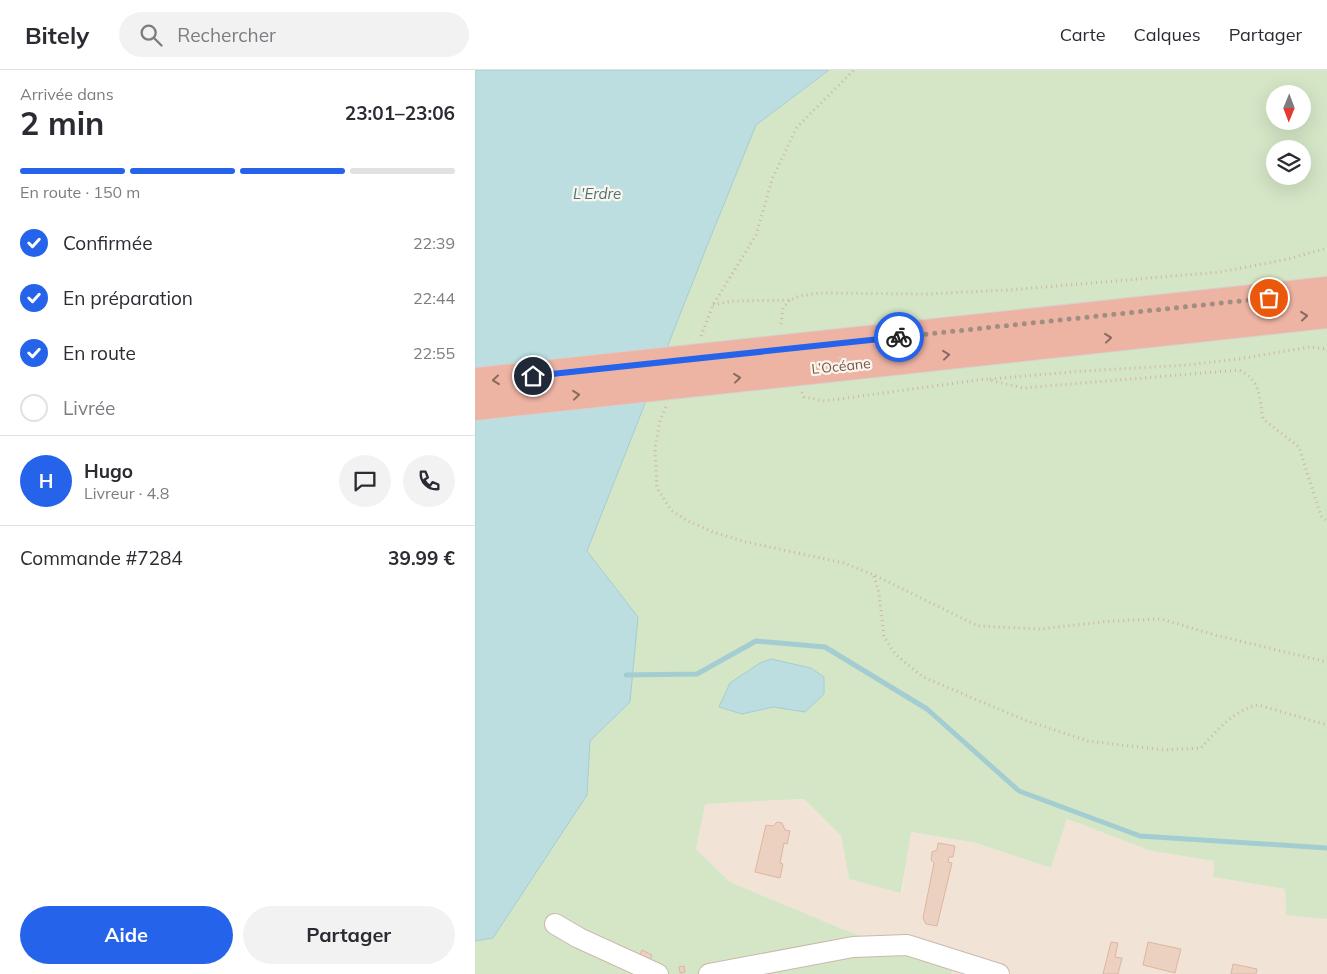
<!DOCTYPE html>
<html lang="fr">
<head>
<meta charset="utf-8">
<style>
	:root { --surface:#fff; --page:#f2f2f3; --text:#2b2b33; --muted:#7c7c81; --line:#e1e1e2; --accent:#2563eb }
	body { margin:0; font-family:Mulish,sans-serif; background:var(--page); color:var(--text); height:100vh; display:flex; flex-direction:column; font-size:19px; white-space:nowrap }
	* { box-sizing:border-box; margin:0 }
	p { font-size:16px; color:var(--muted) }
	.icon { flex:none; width:28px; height:28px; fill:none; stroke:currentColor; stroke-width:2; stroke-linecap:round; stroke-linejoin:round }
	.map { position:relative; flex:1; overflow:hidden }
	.sheet { display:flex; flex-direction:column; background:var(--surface); width:475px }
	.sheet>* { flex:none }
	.needle { width:32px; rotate:181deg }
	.tools { position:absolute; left:791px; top:15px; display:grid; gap:10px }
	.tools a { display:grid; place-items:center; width:45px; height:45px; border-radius:50%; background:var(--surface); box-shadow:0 5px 20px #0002; font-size:25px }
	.pin { position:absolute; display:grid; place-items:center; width:42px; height:42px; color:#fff; margin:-21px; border:2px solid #fff; border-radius:50%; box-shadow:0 1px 5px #0007 }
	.courier { position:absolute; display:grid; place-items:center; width:50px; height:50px; margin:-25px; border:4px solid #2563eb; border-radius:50%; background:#fff; color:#222; box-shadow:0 1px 6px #0007 }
	.overview em { font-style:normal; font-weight:700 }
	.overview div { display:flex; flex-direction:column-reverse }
	.overview { display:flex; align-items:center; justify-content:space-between; height:85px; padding:0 20px }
	h1 { font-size:32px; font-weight:700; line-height:38px }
	.bar { display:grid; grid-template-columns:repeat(4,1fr); gap:8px 5px; align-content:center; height:60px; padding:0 20px }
	.bar i { height:6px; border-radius:4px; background:var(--line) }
	.bar .selected { background:var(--accent) }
	.bar p { grid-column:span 4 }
	.line { display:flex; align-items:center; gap:12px; padding:0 20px; border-top:1px solid var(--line) }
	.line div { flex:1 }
	.round { display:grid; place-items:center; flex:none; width:52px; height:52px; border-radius:26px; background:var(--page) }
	ol { padding:0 20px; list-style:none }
	li { display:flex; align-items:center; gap:15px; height:55px }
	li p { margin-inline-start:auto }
	li .icon { padding:5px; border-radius:50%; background:var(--accent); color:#fff; stroke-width:4 }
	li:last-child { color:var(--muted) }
	li i { width:28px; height:28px; border:2px solid var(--line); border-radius:50% }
	.primary-button { display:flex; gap:10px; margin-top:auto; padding:10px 20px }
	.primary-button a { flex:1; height:58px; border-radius:30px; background:var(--accent); color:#fff; font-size:20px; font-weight:700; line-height:58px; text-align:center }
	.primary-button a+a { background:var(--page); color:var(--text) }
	header { display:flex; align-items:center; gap:30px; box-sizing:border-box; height:70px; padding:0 25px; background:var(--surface); border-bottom:1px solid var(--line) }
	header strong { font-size:24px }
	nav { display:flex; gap:28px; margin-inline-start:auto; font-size:18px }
	.search { width:350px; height:45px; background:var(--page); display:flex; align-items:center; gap:12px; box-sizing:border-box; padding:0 18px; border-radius:28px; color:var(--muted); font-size:19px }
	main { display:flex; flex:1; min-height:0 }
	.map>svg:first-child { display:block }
	.residential { fill:#f1e3d5 }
	.green { fill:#d4e6c6; fill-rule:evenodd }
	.water { fill:#bcdee1; stroke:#a4cdd2 }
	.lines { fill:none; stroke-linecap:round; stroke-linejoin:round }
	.stream { stroke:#a4cdd2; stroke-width:5 }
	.building { fill:#ecd0c0; stroke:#ddb6a2 }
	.minor-casing { stroke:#cab9ad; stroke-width:22 }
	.motorway-casing { stroke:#d7d0cd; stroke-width:30 }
	.path { stroke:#d1b3a4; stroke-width:3; stroke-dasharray:1 4; stroke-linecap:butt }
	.minor { stroke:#fff; stroke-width:20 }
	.motorway { stroke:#edb3a3; stroke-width:28 }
	.motorway-bridge-casing { stroke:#d7d0cd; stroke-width:30; stroke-linecap:butt }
	.motorway-bridge { stroke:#edb3a3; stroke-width:28 }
	.oneway { stroke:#896a5e }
	.done { stroke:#a08e83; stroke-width:5; stroke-dasharray:0 9 }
	.route { stroke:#2563eb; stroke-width:6 }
	.labels { text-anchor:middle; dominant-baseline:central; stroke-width:4.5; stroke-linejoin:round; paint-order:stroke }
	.street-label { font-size:14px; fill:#70584d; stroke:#fdf5eb }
	.water-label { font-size:15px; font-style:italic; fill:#47747b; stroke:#fdf5eb }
</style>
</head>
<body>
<header>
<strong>Bitely</strong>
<div class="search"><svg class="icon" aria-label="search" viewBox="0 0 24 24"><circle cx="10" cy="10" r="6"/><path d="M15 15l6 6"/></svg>Rechercher</div>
<nav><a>Carte</a><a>Calques</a><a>Partager</a></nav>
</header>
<main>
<section class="sheet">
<div class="overview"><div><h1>2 min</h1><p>Arrivée dans</p></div><em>23:01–23:06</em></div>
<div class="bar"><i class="selected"></i><i class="selected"></i><i class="selected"></i><i></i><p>En route · 150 m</p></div>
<ol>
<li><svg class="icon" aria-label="check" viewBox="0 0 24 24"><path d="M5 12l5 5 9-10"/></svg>Confirmée<p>22:39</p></li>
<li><svg class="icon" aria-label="check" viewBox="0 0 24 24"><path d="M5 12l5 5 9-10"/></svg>En préparation<p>22:44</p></li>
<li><svg class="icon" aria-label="check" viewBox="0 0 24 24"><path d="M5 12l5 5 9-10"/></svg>En route<p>22:55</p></li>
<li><i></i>Livrée</li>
</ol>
<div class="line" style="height:90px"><b class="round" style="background:var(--accent);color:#fff">H</b><div><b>Hugo</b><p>Livreur · 4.8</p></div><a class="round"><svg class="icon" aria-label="chat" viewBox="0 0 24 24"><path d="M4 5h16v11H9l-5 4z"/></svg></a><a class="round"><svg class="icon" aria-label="phone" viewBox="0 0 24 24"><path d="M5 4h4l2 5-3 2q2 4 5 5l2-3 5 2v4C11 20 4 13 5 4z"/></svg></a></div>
<div class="line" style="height:65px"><div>Commande #7284</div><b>39.99 €</b></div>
<div class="primary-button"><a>Aide</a><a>Partager</a></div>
</section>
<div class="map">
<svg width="852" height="904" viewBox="0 0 852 904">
	<rect width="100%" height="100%" fill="#faf1e6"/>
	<!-- residential -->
	<path class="residential" d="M329,729L366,766L374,809L427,822L435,762L501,773L576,798L592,749L676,781L739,791L738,807L810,819L811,844L852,849V904H476L477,901L450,889L370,860L255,812L221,779L229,734Z"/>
	<!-- green -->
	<path class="green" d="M354,0H852V849L811,845L810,819L738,807L739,791L676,781L592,749L576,798L501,773L436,762L426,823L374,809L366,766L329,729L230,734L221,779L255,812L370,860L450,889L477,901L476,904H0V871L18,868L112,725L115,671L155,632L163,547L112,481L232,176L281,55ZM800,24H828V51H800ZM800,79H828V106H800Z"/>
	<!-- water -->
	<path class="water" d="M0,0H354L281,55L232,176L112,481L163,547L155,632L115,671L112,725L18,868L0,871Z
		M296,589L336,598L349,607V624L330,642L298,637L267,644L244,637L255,613L285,593Z"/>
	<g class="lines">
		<!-- stream -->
		<path class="stream" d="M151,605L222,604L281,571L350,577L452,639L544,721L665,766L852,778"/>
	</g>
	<!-- building -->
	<path class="building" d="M302,752L307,753L310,760L315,761L312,774L309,773L305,793L308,794L305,808L280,802L291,755L298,756Z
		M463,773L480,776L478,787H474L473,792L477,793L462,856L451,854L448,848L459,793L456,790L457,782L462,780Z
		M636,872L643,873L640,887L647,888L643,904H628Z
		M673,872L706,879L700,903L668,895Z
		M167,880L177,885L173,893L163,889Z
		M758,894L782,899L781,904H756Z
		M209,896L210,902L205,903L204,897Z"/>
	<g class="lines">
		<!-- minor casing -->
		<g class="minor-casing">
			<path id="minor" d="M80,854L104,868L183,904
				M234,904L378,877L432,875L524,904"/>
		</g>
		<!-- motorway casing -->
		<g class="motorway-casing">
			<path id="motorway" d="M365,273L852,221
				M353,298L852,244"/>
		</g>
		<!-- path -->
		<path class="path" d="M238,235L257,231L316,230L324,226L345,223L452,224L534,220L745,202L809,190L852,178
			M306,254L308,238L315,230
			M226,266L238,235L281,165L298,107L322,57L379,0
			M515,309L609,301L712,295L763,289L835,277L852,279
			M327,322L329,327L350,331L510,309L548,318L764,300C786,310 784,327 788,349L824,377L846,446L852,451
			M191,337L185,350L180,379L182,418L196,440L211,450L238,462L271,472L369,493L399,505L503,556L565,559L636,551L686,549L740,565L852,592
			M399,506L404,523L409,567L420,584L448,607L552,651L613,671L689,680L726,678C741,661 760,639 783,635L852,655"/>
		<!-- minor -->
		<use href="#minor" class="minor"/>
		<!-- motorway -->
		<use href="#motorway" class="motorway"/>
		<!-- motorway-bridge casing -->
		<g class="motorway-bridge-casing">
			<path id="motorway-bridge" d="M0,312L365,273
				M0,336L353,298"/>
		</g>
		<!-- motorway-bridge -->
		<use href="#motorway-bridge" class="motorway-bridge"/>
	</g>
	<!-- one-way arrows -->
	<defs><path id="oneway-chevron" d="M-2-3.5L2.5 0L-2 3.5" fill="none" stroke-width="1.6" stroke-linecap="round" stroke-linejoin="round" transform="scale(1.25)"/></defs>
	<g class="oneway">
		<use href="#oneway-chevron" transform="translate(829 246) rotate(-6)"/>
		<use href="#oneway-chevron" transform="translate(633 268) rotate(-6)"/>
		<use href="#oneway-chevron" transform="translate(471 285) rotate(-6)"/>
		<use href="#oneway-chevron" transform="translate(262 308) rotate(-6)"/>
		<use href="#oneway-chevron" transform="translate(21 310) rotate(174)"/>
		<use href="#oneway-chevron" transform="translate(101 325) rotate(-6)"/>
	</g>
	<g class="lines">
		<!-- done -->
		<path class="done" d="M424,267L794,228"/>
		<!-- route -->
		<path class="route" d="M58,306L424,267"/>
	</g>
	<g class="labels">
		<!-- street labels -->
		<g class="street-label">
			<text transform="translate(366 296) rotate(-6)">L’Océane</text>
		</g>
		<!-- water labels -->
		<g class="water-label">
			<text x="122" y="123">L'Erdre</text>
		</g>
	</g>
</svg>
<div class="tools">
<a><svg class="needle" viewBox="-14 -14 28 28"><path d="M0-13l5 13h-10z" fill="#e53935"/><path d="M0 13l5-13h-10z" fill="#7c7c81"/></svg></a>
<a><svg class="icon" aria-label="layers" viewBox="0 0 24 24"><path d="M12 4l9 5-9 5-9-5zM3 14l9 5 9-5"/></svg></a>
</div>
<div class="pin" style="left:794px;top:228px;background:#ea580c"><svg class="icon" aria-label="bag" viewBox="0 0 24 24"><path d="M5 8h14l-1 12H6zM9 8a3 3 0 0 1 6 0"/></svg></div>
<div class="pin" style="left:58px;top:306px;background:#1f2937"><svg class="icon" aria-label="home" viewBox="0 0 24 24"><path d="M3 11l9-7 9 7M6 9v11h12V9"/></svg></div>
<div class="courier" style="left:424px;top:267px"><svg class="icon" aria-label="bike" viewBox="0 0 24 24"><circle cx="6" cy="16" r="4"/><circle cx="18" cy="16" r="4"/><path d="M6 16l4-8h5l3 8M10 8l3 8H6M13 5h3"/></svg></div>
</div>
</main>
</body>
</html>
